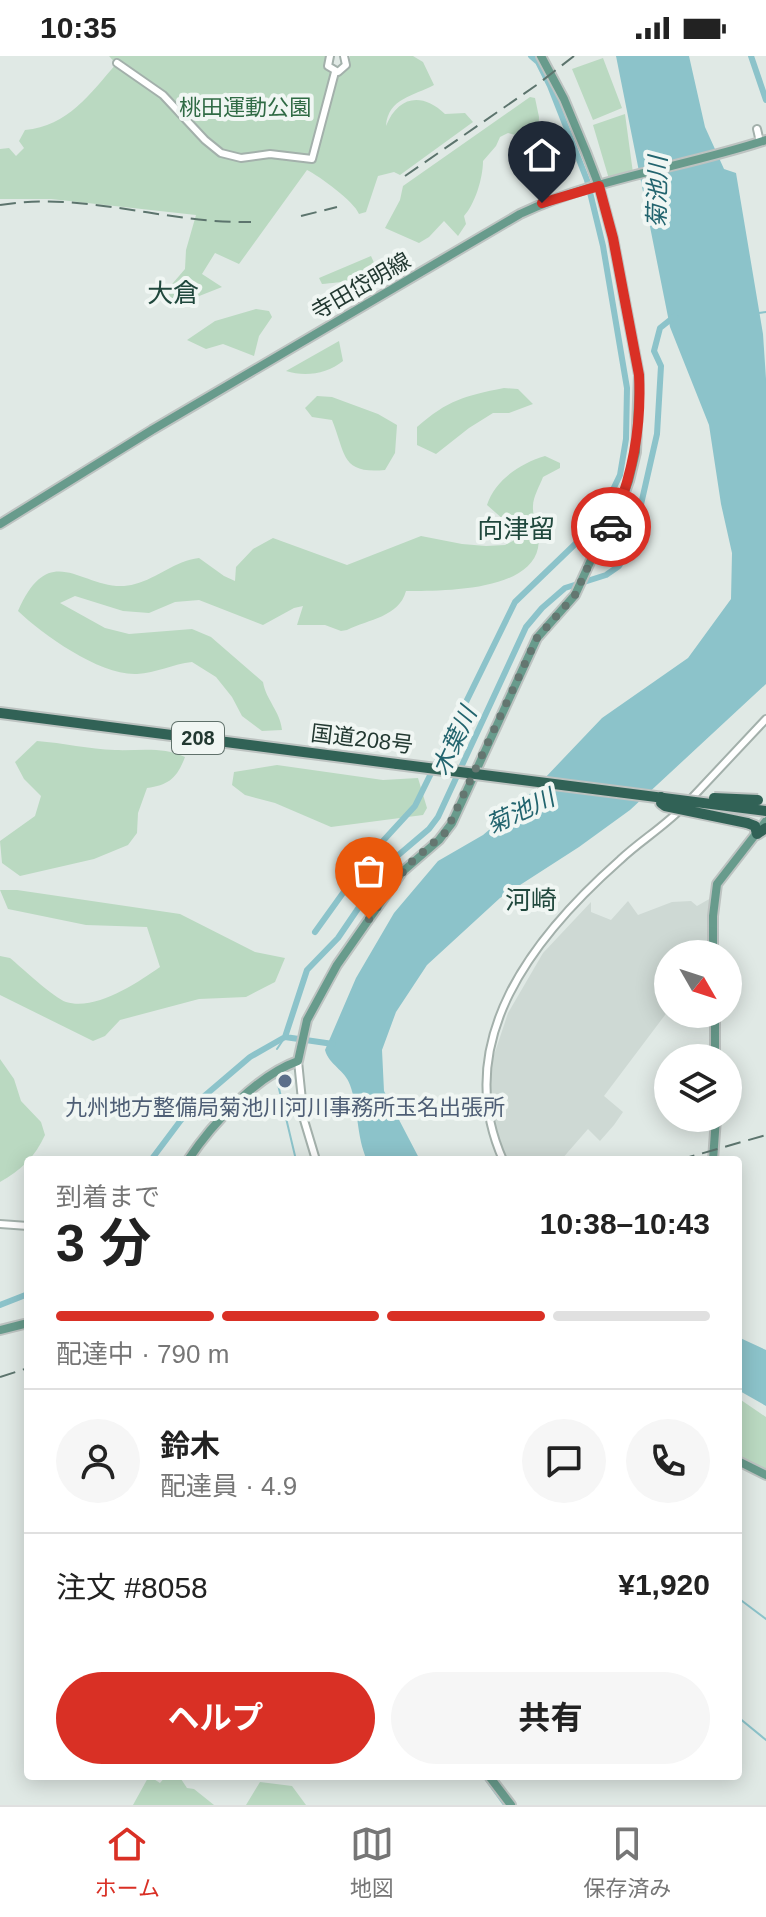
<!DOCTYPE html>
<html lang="ja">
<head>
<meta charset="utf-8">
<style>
	:root { --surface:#fff; --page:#f6f6f6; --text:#222; --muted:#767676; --line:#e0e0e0; --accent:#d93025 }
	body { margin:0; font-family:Helvetica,"Noto Sans JP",sans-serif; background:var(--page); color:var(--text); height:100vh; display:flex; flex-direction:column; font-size:30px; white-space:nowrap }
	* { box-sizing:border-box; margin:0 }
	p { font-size:26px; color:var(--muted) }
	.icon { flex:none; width:44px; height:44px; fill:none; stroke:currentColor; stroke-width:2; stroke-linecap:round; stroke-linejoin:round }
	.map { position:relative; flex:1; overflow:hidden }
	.drawer { position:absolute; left:24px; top:1100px; width:718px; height:624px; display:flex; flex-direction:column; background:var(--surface); border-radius:8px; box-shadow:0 4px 20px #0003 }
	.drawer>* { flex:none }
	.needle { width:52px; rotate:129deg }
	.fabs { position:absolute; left:654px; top:884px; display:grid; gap:16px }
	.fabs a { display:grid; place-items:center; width:88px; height:88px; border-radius:50%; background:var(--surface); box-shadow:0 4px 20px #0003; font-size:40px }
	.pin { position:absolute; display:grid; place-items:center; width:68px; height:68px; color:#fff; margin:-82px -34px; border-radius:50% 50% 50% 0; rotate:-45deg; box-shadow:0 0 8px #0007 }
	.pin .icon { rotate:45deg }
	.courier { position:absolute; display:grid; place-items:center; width:80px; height:80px; margin:-40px; border:6px solid #d93025; border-radius:50%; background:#fff; color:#222; box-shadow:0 2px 10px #0007 }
	.overview em { font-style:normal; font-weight:700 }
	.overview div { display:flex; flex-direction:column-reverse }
	.overview { display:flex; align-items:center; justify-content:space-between; height:136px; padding:0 32px }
	h1 { font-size:52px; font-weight:700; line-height:60px }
	.bar { display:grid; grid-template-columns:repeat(4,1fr); gap:12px 8px; align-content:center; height:96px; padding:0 32px }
	.bar i { height:10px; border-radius:6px; background:var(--line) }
	.bar .selected { background:var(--accent) }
	.bar p { grid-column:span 4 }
	.line { display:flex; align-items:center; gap:20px; padding:0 32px; border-top:2px solid var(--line) }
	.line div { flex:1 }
	.round { display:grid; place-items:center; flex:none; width:84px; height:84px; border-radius:42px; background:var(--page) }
	.action { display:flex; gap:16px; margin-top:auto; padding:16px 32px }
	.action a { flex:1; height:92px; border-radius:48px; background:var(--accent); color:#fff; font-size:32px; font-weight:700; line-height:92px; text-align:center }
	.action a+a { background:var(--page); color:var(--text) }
	.status { display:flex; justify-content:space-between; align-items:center; height:56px; padding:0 40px; background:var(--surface); direction:ltr }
	.status svg { height:22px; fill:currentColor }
	.tab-bar { display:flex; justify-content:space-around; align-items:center; height:112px; border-top:2px solid var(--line); background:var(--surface); font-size:22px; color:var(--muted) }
	.tab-bar a { display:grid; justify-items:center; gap:4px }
	.tab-bar .selected { color:var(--accent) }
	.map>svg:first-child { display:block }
	.built { fill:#ced9d4 }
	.green { fill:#bad9c1 }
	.water { fill:#8cc3ca }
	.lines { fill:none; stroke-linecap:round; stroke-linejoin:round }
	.stream { stroke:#8cc3ca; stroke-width:2 }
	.river { stroke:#8cc3ca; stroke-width:6 }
	.minor-casing { stroke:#a3b0ab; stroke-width:10 }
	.major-casing { stroke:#bdc3c1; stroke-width:12 }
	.highway-casing { stroke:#bdc3c1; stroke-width:14 }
	.minor { stroke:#fff; stroke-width:6 }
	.major { stroke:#689b8c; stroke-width:8 }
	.highway { stroke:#316256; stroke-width:10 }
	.rail { stroke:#5c746d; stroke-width:2; stroke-dasharray:16 8; stroke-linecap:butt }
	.highway-bridge-casing { stroke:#bdc3c1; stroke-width:14; stroke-linecap:butt }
	.highway-bridge { stroke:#316256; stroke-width:10 }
	.done { stroke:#647670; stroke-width:8; stroke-dasharray:0 14.4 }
	.route { stroke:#d93025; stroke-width:10 }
	.service-dot { fill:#5c6f8a; stroke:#f0f6f3; stroke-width:3 }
	.labels { text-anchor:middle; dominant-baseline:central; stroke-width:8; stroke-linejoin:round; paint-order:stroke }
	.shield { fill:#f0f6f3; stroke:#60716b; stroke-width:2 }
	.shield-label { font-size:20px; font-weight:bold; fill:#223831 }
	.park-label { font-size:22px; fill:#306b45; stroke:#f0f6f3 }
	.street-label { font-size:22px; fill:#223831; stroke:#f0f6f3 }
	.service-label { font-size:22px; fill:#4e5e75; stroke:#f0f6f3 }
	.water-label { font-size:24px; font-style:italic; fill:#22646e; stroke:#f0f6f3 }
	.quarter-label { font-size:26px; fill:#20483d; stroke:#f0f6f3 }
</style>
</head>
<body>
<div class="status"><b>10:35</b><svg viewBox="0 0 49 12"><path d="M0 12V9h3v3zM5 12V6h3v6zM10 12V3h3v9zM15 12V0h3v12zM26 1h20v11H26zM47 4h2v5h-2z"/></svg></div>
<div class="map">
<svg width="766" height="1749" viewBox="0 0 766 1749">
	<rect width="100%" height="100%" fill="#e0e9e5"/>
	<!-- built -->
	<path class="built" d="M711,842L710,898H668V952L665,959L604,1040L623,1056L614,1069L600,1085L588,1073L561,1104H507L494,1074L489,1039L492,1005L508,957L543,897L591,846V856L611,864L628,845L638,859L672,846L691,845L697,850Z"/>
	<!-- green -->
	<path class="green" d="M109,0H327L326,12L337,19L347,12L350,0H413L423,6L434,29C414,40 388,42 386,70C398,40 422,36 445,58L465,57L473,66L400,119L394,116L378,120L366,156L359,158C354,145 319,120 307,114L239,208L215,197L202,218L222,231L174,250L167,234L185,213L186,194L196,159L51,143H0V93L9,92L16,100L24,92L19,85L25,74C68,70 90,38 116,8Z
		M603,2L622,52L593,64L572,13Z
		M530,41L535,42L539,61L538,80L529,85H522L519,80L508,77L500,81L496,90L483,105C483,122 475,148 464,160L466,168L458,180L444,165L429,181L419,187L385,172L400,144L403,130Z
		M625,58L633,117L609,123L593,69Z
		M371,200L375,209C363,226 341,226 322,228L319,222Z
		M256,253L269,255L272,261L259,280L254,300L223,288L206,293L187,284L215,265Z
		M339,285L343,305C327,318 305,321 286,315Z
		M504,332L518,333L533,348L509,357H493L469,372L436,398L417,389V371C448,344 464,340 504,332Z
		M317,340L332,341L378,358L397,369L395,397L385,414C341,418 346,399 332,364L312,361L305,352Z
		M545,400L560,407V412L543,421C540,429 533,441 533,450C532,463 541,474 538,492C529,536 440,535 406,535C399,561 369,563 347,574L341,575L325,569H297L303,550L294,552L263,569L199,544L175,546L149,557L123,555L75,540L60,547L105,572L129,578L192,573L211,581L263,626C266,644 280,655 282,674L262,675L242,660L232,641L216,621L192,606C173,608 156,617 137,618C101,620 43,579 18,555C52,476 87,542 135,528C158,522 174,505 199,502L224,520L235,525L236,511L253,493L273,482L347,509L421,480L462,488L486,490L505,489L522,480L487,449C495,424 521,407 545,400Z
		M37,685C63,687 89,693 115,694C139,695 162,690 185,701C177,722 169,729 147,732L138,757L137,777L128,789L94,803L20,820L2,807L0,785L35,760L41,740L24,723L15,706Z
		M277,709L383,724L418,722L427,752L423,759L331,771L275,747L245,739L232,729L234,716Z
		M0,834H17L180,858L255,896L285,902L275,926L246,941L199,943L120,964L105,980L93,985L0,939V900L10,902C22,912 54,942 66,946C96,955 137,927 160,911L147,871L86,869L8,853Z
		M0,1003L14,1023L21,1045L41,1066L45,1079C35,1101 21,1114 0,1126Z
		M738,1342L766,1361V1415L738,1400Z
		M149,1720L160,1727L166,1720H179L187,1732L194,1733L214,1749H133Z
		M260,1726L292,1730L306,1749H246Z"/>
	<!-- water -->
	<path class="water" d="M616,0H689L705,71L724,113L736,117L763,278L766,323V628L630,754L579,791L500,842L427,909L396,956L382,994L384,1035L420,1104H367C356,1080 359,1053 350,1029C345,1014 329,1009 325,994L356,922L394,857L438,805L483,779L523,745L602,662L688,602L731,543L732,497L721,448L709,369L670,271Z
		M738,1281L766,1294V1350L738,1334Z"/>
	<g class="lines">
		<!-- stream -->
		<path class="stream" d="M560,43L565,56
			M759,257L766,256
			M277,993L285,981
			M276,1020L296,1104
			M738,1542L766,1563
			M738,1661L766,1684
			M483,1720L504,1749"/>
		<!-- river -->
		<path class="river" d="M751,0L766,44
			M315,876L371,798L415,750L515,546L597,467L620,419L626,383L627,332L603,190L587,124L550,30L538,6L531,0
			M285,981L333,988
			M151,1104L181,1064L202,1042L250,1001L285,981L307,914L338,882L389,807L429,773L438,761L526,571L542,552L565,532L606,519L619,510L628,496L637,466L657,378L661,310L654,295L660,272L675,260
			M0,1249L28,1238"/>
		<!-- minor casing -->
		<g class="minor-casing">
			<path id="minor" d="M330,0L328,10L338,16L346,9L344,0
				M117,7L163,39L205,84L221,97L241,102L270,98L312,103L335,16
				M757,73L760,86
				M689,745L766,663
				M298,1005L304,1064L316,1104
				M503,1104C450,985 534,880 620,804C639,786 662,772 681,753
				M0,1168L28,1170"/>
		</g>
		<!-- major casing -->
		<g class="major-casing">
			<path id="major" d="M0,468L152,374L520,158C598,121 685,111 766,84
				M713,898V860L717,828L766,765
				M715,958V1002
				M188,1104C212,1068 256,1020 298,1005L307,964L337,909L402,816L439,784L452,767L537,582L575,539L596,493L612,471L629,425L636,396L639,319L613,182L599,130L586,96L564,43L541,0
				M713,1104L716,1062
				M0,1274L28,1267
				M738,1405L766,1419
				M489,1720L511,1749"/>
		</g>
		<!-- highway casing -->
		<g class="highway-casing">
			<path id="highway" d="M0,657L397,708
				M747,767L755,770L757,778L766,772"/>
		</g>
		<!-- minor -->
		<use href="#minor" class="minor"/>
		<!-- major -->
		<use href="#major" class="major"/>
		<!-- highway -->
		<use href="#highway" class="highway"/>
		<!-- rail -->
		<path class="rail" d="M405,120L538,28L574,0
			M0,149C84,135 167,168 251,166
			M301,160L337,151
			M679,1104L766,1079
			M0,1321L28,1312"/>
		<!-- highway-bridge casing -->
		<g class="highway-bridge-casing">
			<path id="highway-bridge" d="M397,708L766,755
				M661,741V747L665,750L747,767
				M714,742L758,744"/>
		</g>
		<!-- highway-bridge -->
		<use href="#highway-bridge" class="highway-bridge"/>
	</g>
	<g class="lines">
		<!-- done -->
		<path class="done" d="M369,863L408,809L446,776L537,582L575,539L596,493L611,471"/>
		<!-- route -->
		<path class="route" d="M542,147L599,130L613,182L639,319C642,373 632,422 611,471"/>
	</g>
	<!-- markers -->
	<circle class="service-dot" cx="285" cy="1025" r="8"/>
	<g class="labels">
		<!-- shield labels -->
		<rect class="shield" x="172" y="666" width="52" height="32" rx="6"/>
		<g class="shield-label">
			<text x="198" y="682">208</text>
		</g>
		<!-- park labels -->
		<g class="park-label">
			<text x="245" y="51">桃田運動公園</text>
		</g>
		<!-- street labels -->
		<g class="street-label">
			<text transform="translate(361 230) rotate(-30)">寺田岱明線</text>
			<text transform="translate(362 683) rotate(7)">国道208号</text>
		</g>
		<!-- service labels -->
		<g class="service-label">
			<text x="285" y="1051">九州地方整備局菊池川河川事務所玉名出張所</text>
		</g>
		<!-- water labels -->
		<g class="water-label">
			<text transform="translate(657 136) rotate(-89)">菊池川</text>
			<text transform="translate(454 685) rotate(-65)">木葉川</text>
			<text transform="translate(520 755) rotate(-25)">菊池川</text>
		</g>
		<!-- quarter labels -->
		<g class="quarter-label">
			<text x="173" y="237">大倉</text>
			<text x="516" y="473">向津留</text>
			<text x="531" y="844">河崎</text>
		</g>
	</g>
</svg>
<div class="fabs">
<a><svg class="needle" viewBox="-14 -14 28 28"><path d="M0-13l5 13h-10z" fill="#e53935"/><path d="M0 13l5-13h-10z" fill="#767676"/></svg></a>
<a><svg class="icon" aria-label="layers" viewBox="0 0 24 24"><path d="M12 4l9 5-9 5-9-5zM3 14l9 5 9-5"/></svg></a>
</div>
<div class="pin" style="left:369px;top:863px;background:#ea580c"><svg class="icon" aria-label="bag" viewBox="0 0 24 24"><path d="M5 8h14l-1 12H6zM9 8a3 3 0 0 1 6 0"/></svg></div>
<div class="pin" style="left:542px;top:147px;background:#1f2937"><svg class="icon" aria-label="home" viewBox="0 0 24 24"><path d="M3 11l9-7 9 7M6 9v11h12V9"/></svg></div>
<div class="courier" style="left:611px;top:471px"><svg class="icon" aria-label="car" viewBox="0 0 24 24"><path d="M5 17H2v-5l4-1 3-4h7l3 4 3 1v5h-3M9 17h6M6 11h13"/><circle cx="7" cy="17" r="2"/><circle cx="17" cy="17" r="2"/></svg></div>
<section class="drawer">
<div class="overview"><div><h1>3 分</h1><p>到着まで</p></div><em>10:38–10:43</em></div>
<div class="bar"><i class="selected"></i><i class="selected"></i><i class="selected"></i><i></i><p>配達中 · 790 m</p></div>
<div class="line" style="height:144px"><a class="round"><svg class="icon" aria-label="person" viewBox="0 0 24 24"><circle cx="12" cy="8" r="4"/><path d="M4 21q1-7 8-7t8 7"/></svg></a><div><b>鈴木</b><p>配達員 · 4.9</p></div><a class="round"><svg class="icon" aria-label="chat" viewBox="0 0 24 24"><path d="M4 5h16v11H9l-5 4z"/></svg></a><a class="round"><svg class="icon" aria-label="phone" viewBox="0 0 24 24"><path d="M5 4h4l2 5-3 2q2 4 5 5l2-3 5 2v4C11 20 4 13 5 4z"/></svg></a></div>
<div class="line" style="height:104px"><div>注文 #8058</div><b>¥1,920</b></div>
<div class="action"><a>ヘルプ</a><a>共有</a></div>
</section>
</div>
<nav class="tab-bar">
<a class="selected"><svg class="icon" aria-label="home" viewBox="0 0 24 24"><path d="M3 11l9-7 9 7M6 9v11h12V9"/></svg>ホーム</a>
<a><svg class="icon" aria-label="map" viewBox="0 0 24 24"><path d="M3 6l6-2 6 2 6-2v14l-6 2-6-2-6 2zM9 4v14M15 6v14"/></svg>地図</a>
<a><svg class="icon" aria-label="saved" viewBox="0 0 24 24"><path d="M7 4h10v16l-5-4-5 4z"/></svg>保存済み</a>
</nav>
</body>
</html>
